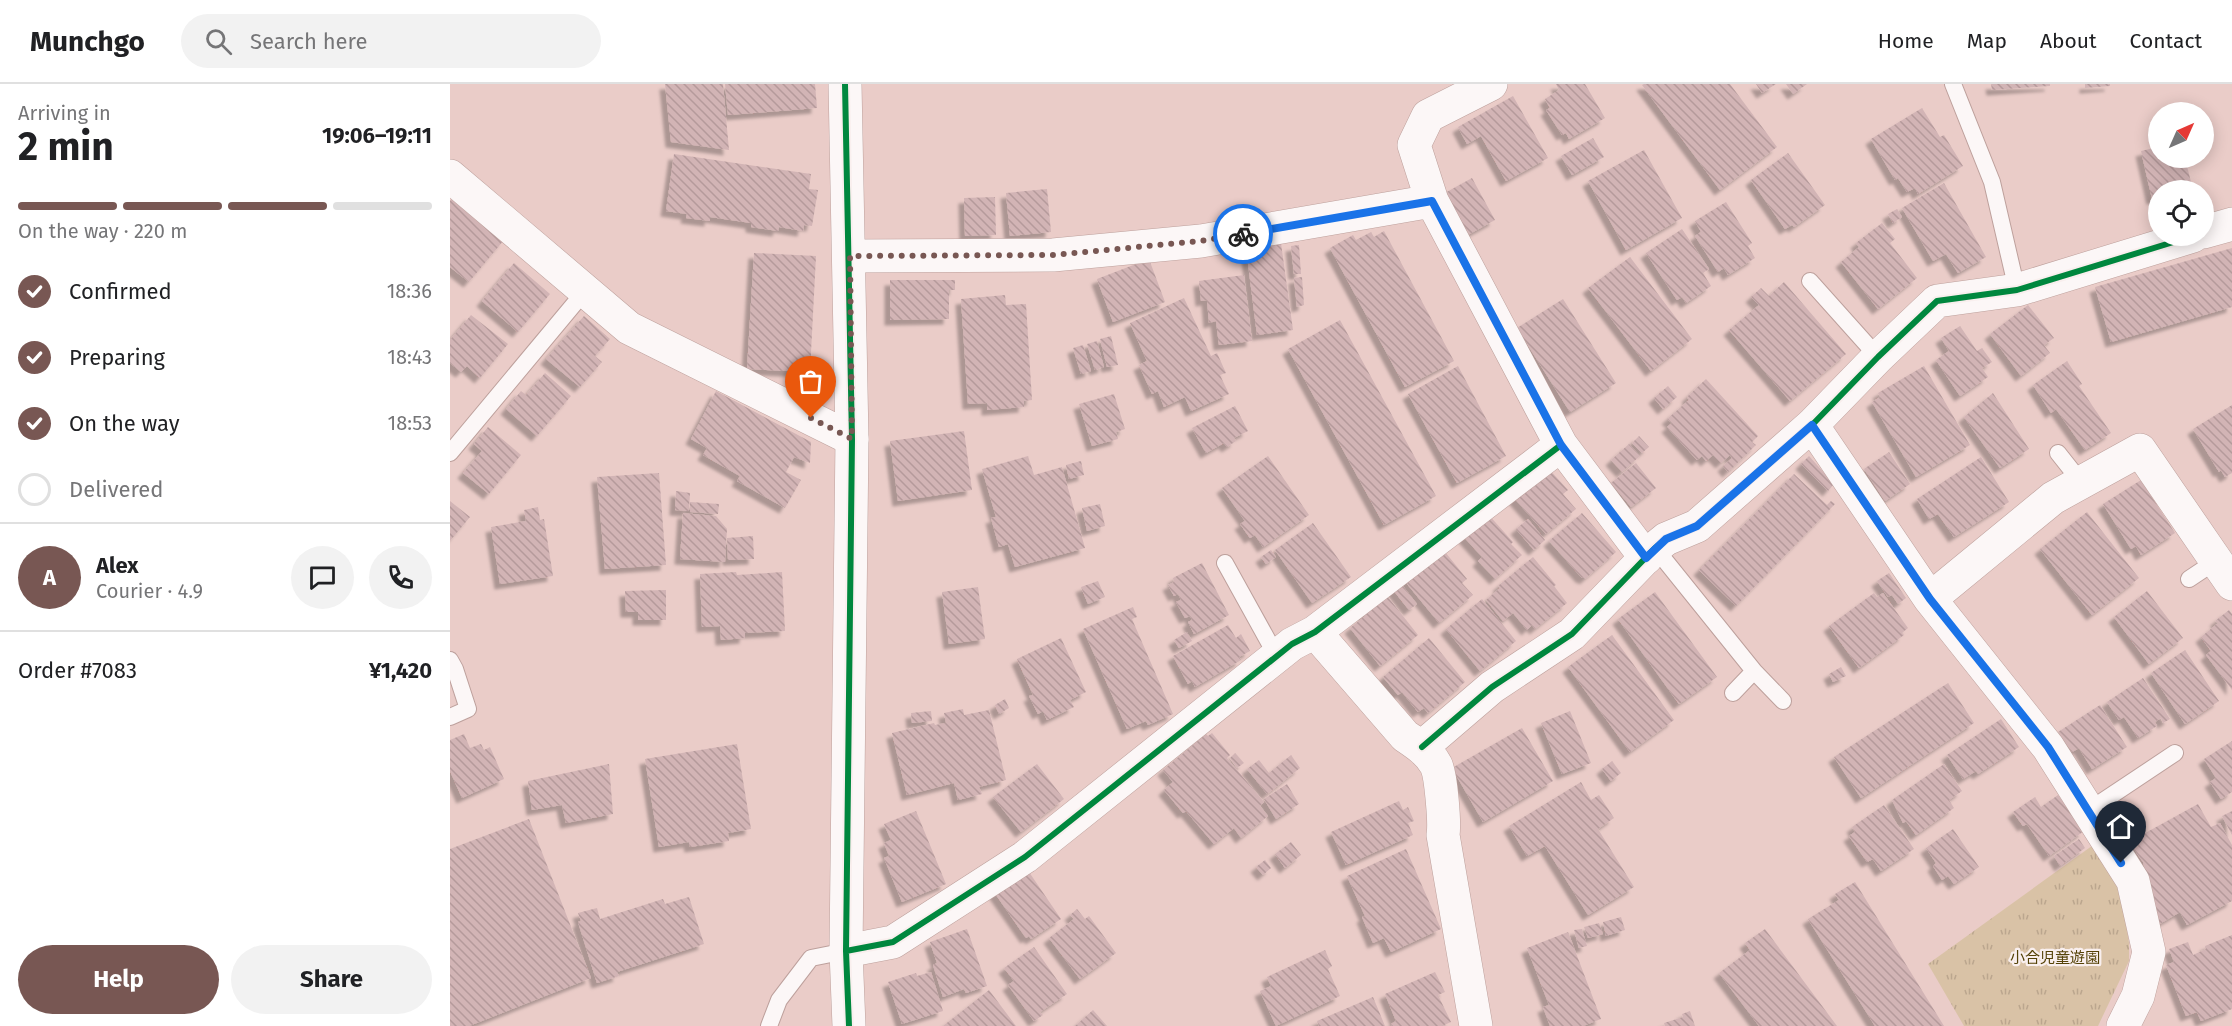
<!DOCTYPE html>
<html lang="en">
<head>
<meta charset="utf-8">
<style>
	:root { --surface:#fff; --page:#f2f2f2; --text:#202124; --muted:#757577; --line:#e0e0e0; --accent:#785753 }
	body { margin:0; font-family:"Fira Sans","Noto Sans JP",sans-serif; background:var(--page); color:var(--text); height:100vh; display:flex; flex-direction:column; font-size:22px; white-space:nowrap }
	* { box-sizing:border-box; margin:0 }
	p { font-size:20px; color:var(--muted) }
	.icon { flex:none; width:33px; height:33px; fill:none; stroke:currentColor; stroke-width:2; stroke-linecap:round; stroke-linejoin:round }
	.map { position:relative; flex:1; overflow:hidden }
	.sheet { display:flex; flex-direction:column; background:var(--surface); width:450px }
	.sheet>* { flex:none }
	.needle { width:39px; rotate:45deg }
	.controls { position:absolute; left:1698px; top:18px; display:grid; gap:12px }
	.controls a { display:grid; place-items:center; width:66px; height:66px; border-radius:50%; background:var(--surface); box-shadow:0 3px 15px #0003; font-size:30px }
	.pin { position:absolute; display:grid; place-items:center; width:51px; height:51px; color:#fff; margin:-62px -26px; border-radius:50% 50% 50% 0; rotate:-45deg; box-shadow:0 0 6px #0007 }
	.pin .icon { rotate:45deg }
	.courier { position:absolute; display:grid; place-items:center; width:60px; height:60px; margin:-30px; border:4px solid #1a73e8; border-radius:50%; background:#fff; color:#222; box-shadow:0 2px 8px #0007 }
	.headline em { font-style:normal; font-weight:700 }
	.headline div { display:flex; flex-direction:column-reverse }
	.headline { display:flex; align-items:center; justify-content:space-between; height:102px; padding:0 18px }
	h1 { font-size:39px; font-weight:700; line-height:45px }
	.bar { display:grid; grid-template-columns:repeat(4,1fr); gap:9px 6px; align-content:center; height:72px; padding:0 18px }
	.bar i { height:8px; border-radius:4px; background:var(--line) }
	.bar .current { background:var(--accent) }
	.bar p { grid-column:span 4 }
	.line { display:flex; align-items:center; gap:15px; padding:0 18px; border-top:2px solid var(--line) }
	.line div { flex:1 }
	.round { display:grid; place-items:center; flex:none; width:63px; height:63px; border-radius:32px; background:var(--page) }
	ol { padding:0 18px; list-style:none }
	li { display:flex; align-items:center; gap:18px; height:66px }
	li p { margin-inline-start:auto }
	li .icon { padding:6px; border-radius:50%; background:var(--accent); color:#fff; stroke-width:4 }
	li:last-child { color:var(--muted) }
	li i { width:33px; height:33px; border:3px solid var(--line); border-radius:50% }
	.button { display:flex; gap:12px; margin-top:auto; padding:12px 18px }
	.button a { flex:1; height:69px; border-radius:36px; background:var(--accent); color:#fff; font-size:24px; font-weight:700; line-height:69px; text-align:center }
	.button a+a { background:var(--page); color:var(--text) }
	header { display:flex; align-items:center; gap:36px; box-sizing:border-box; height:84px; padding:0 30px; background:var(--surface); border-bottom:2px solid var(--line) }
	header strong { font-size:28px }
	nav { display:flex; gap:33px; margin-inline-start:auto; font-size:21px }
	.search { width:420px; height:54px; background:var(--page); display:flex; align-items:center; gap:15px; box-sizing:border-box; padding:0 21px; border-radius:33px; color:var(--muted); font-size:22px }
	main { display:flex; flex:1; min-height:0 }
	.map>svg:first-child { display:block }
	.grass { fill:url(#grass-tufts) }
	.building { fill:url(#building-back-hatch); filter:url(#shadow) }
	.lines { fill:none; stroke-linecap:round; stroke-linejoin:round }
	.service-casing { stroke:#bda09c; stroke-width:18 }
	.minor-casing { stroke:#bda09c; stroke-width:34 }
	.tertiary-casing { stroke:#bda09c; stroke-width:34 }
	.service { stroke:#fcf7f7; stroke-width:16 }
	.minor { stroke:#fcf7f7; stroke-width:33 }
	.tertiary { stroke:#fcf7f7; stroke-width:33 }
	.cycleway-casing { stroke:#f9efee; stroke-width:10 }
	.cycleway { stroke:#00873e; stroke-width:6 }
	.done { stroke:#785753; stroke-width:6; stroke-dasharray:0 10.8 }
	.route { stroke:#1a73e8; stroke-width:8 }
	.labels { text-anchor:middle; dominant-baseline:central; stroke-width:4.5; stroke-linejoin:round; paint-order:stroke }
	.park-label { font-size:15px; fill:#554207; stroke:#f9efee }
</style>
</head>
<body>
<header>
<strong>Munchgo</strong>
<div class="search"><svg class="icon" aria-label="search" viewBox="0 0 24 24"><circle cx="10" cy="10" r="6"/><path d="M15 15l6 6"/></svg>Search here</div>
<nav><a>Home</a><a>Map</a><a>About</a><a>Contact</a></nav>
</header>
<main>
<section class="sheet">
<div class="headline"><div><h1>2 min</h1><p>Arriving in</p></div><em>19:06–19:11</em></div>
<div class="bar"><i class="current"></i><i class="current"></i><i class="current"></i><i></i><p>On the way · 220 m</p></div>
<ol>
<li><svg class="icon" aria-label="check" viewBox="0 0 24 24"><path d="M5 12l5 5 9-10"/></svg>Confirmed<p>18:36</p></li>
<li><svg class="icon" aria-label="check" viewBox="0 0 24 24"><path d="M5 12l5 5 9-10"/></svg>Preparing<p>18:43</p></li>
<li><svg class="icon" aria-label="check" viewBox="0 0 24 24"><path d="M5 12l5 5 9-10"/></svg>On the way<p>18:53</p></li>
<li><i></i>Delivered</li>
</ol>
<div class="line" style="height:108px"><b class="round" style="background:var(--accent);color:#fff">A</b><div><b>Alex</b><p>Courier · 4.9</p></div><a class="round"><svg class="icon" aria-label="chat" viewBox="0 0 24 24"><path d="M4 5h16v11H9l-5 4z"/></svg></a><a class="round"><svg class="icon" aria-label="phone" viewBox="0 0 24 24"><path d="M5 4h4l2 5-3 2q2 4 5 5l2-3 5 2v4C11 20 4 13 5 4z"/></svg></a></div>
<div class="line" style="height:78px"><div>Order #7083</div><b>¥1,420</b></div>
<div class="button"><a>Help</a><a>Share</a></div>
</section>
<div class="map">
<svg width="1782" height="942" viewBox="0 0 1782 942">
	<defs>
		<pattern id="grass-tufts" width="24" height="20" patternUnits="userSpaceOnUse" patternTransform="scale(1.5)"><rect width="24" height="20" fill="#d9c2a6"/><path d="M3 7l-1-3M5 7V3M7 7l1-3M15 17l-1-3M17 17v-4M19 17l1-3" fill="none" stroke="#bba68e"/></pattern>
		<pattern id="building-back-hatch" width="6" height="6" patternUnits="userSpaceOnUse" patternTransform="scale(1.5)"><rect width="6" height="6" fill="#d2b4b5"/><path d="M-1 5l2 2M0 0l6 6M5-1l2 2" fill="none" stroke="#b59a9b"/></pattern>
		<filter id="shadow"><feDropShadow dx="-5.5" dy="5.5" stdDeviation="1.5" flood-color="#0004"/></filter>
	</defs>
	<rect width="100%" height="100%" fill="#eaccc8"/>
	<!-- grass -->
	<path class="grass" d="M1646,759L1669,791L1679,859V877L1648,942H1514L1478,880Z"/>
	<!-- building -->
	<path class="building" d="M215,0H273L279,66L221,58Z
		M275,0H365L367,24L278,31Z
		M1106,0H1135L1155,34L1119,55L1116,49L1112,51L1096,26L1100,24L1095,15L1109,6Z
		M1194,0H1280L1327,63L1270,106L1192,1Z
		M1306,0H1326L1312,9Z
		M1336,0H1357L1343,10Z
		M1541,0H1600V2L1542,6Z
		M1635,0H1660V2L1635,4Z
		M1063,12L1098,74L1056,97L1031,52L1017,60L1008,43Z
		M1472,24L1490,53L1494,51L1513,82L1468,110L1465,104L1457,108L1448,94L1445,96L1421,55Z
		M1143,54L1154,73L1122,91L1111,72Z
		M1708,63V74H1735L1743,106H1708V114L1702,115L1691,67Z
		M1194,66L1232,134L1176,166L1138,97Z
		M1338,69L1375,121L1344,143L1342,141L1335,145L1301,96Z
		M224,70L361,90L359,105L368,106L362,142L354,141L353,147L329,143L328,147L301,143V139L260,133V137L236,134L237,130L216,127Z
		M1022,94L1045,136L1016,152L993,110Z
		M1494,99L1536,173L1508,189L1496,170L1483,177L1452,124Z
		M597,105L601,148L560,152L556,109Z
		M545,113L546,151L515,152L514,114Z
		M2,114L54,156L19,198L0,183V117Z
		M1276,118L1302,159L1298,162L1305,174L1278,191L1274,184L1268,188L1245,152L1251,148L1245,137Z
		M1447,125L1452,133L1443,139L1438,130Z
		M1432,139L1445,155L1440,159L1467,194L1428,225L1391,178L1409,163L1406,159Z
		M1232,145L1259,185L1253,189L1261,202L1236,219L1232,213L1227,216L1196,169Z
		M934,147L1004,277L955,303L880,164L903,151L906,156L921,148L924,153Z
		M831,159L843,246L807,251L796,164Z
		M849,161L851,190H844L841,162Z
		M1782,164V223L1661,258L1645,203Z
		M304,169L366,172L360,288L297,285Z
		M1180,173L1242,255L1201,287L1138,204Z
		M699,175L715,218L663,238L647,195Z
		M64,179L100,210L68,248L32,217Z
		M794,191L802,257L769,261L766,237L759,239L757,216L751,217L749,197Z
		M852,193L854,221L847,223L844,194Z
		M440,196H505V206H499V235L440,236Z
		M1334,198L1396,270L1340,317L1279,246L1309,221L1301,213L1311,204L1319,212Z
		M555,211L556,221L576,220L582,316L574,317V323L537,326V319L518,320L511,215Z
		M734,214L761,272L767,269L776,289L770,291L779,310L741,327L735,313L714,323L708,307L702,310L689,281L697,277L680,239Z
		M1113,215L1166,299L1120,328L1067,244Z
		M1578,221L1604,254L1594,261L1600,269L1571,292L1540,250Z
		M21,231L58,260L30,294L17,282L11,288L0,279V256Z
		M134,232L160,255L145,272L152,278L130,303L96,275Z
		M890,236L986,412L934,441L838,265Z
		M1510,242L1527,267L1532,264L1542,278L1532,284L1538,293L1510,312L1486,276L1499,267L1491,254Z
		M661,252L668,281L657,283L650,255Z
		M647,257L654,283L645,286L637,260Z
		M633,261L641,287L631,290L623,264Z
		M1617,277L1632,300L1629,302L1661,349L1635,366L1606,325L1601,329L1583,301Z
		M1008,282L1056,372L1007,399L958,310Z
		M1474,282L1520,361L1466,393L1422,318L1430,313L1428,309Z
		M95,289L121,312L87,352L56,325L71,307L76,311Z
		M1256,295L1308,352L1302,358L1306,361L1278,388L1273,382L1282,374L1280,371L1271,379L1263,371L1256,377L1252,372L1247,376L1217,343L1222,339L1217,335L1239,316L1237,313Z
		M1218,302L1227,313L1213,325L1204,314Z
		M266,307L361,358L360,379L344,373L336,388L351,396L335,424L287,397L290,392L253,371L257,364L241,355Z
		M1543,309L1579,365L1550,384L1514,333Z
		M664,310L675,345L666,348L668,355L642,362L629,320Z
		M1782,321V389L1775,393L1771,386L1769,388L1743,345Z
		M785,322L798,347L784,354L786,357L777,363L774,359L756,369L742,344Z
		M38,343L71,371L39,410L13,389L32,367L24,360Z
		M514,347L522,406L448,417L440,357Z
		M1189,352L1199,363L1192,369L1182,359Z
		M1179,360L1190,372L1172,388L1161,376Z
		M1439,368L1460,400L1435,417L1414,385Z
		M578,372L584,391L612,383L635,464L565,483L558,460L549,463L541,434L546,433L532,385Z
		M818,372L859,431L813,463L805,451L800,454L790,440L795,437L772,404Z
		M1359,372L1384,400L1378,407L1351,380Z
		M1531,373L1559,418L1504,453L1488,430L1479,435L1467,415Z
		M631,377L634,391L619,395L616,381Z
		M1186,379L1206,404L1181,423L1161,399Z
		M1098,384L1118,406L1113,410L1126,425L1096,450L1064,414Z
		M209,389L216,481L155,485L147,393Z
		M1344,390L1377,421L1381,417L1385,420L1286,522L1249,486Z
		M1691,396L1725,449L1691,471L1686,462L1681,465L1653,420Z
		M226,407L240,409L239,427L225,426Z
		M0,417L20,433L0,457Z
		M240,418L269,420L268,430L240,428Z
		M650,420L655,442L637,447L632,424Z
		M88,423L90,436L94,435L103,492L50,500L41,443L76,437L74,426Z
		M1637,428L1689,494L1642,531L1590,465Z
		M233,429L266,432L277,445L275,478L230,475Z
		M1037,429L1063,458L1061,460L1072,471L1045,495L1028,477L1032,473L1013,452Z
		M1132,429L1166,468L1135,495L1133,493L1132,494L1099,457Z
		M1078,435L1095,456L1084,466L1066,445Z
		M863,439L901,493L862,519L825,466Z
		M303,452L304,475L278,476L277,454Z
		M991,463L1017,495L1012,499L1023,511L989,539L953,495Z
		M821,466L826,473L816,480L811,473Z
		M1083,473L1106,501L1104,502L1117,519L1085,545L1082,541L1077,546L1063,529L1053,537L1036,516L1050,504L1048,502Z
		M752,479L779,531L744,550L738,538L742,536L740,532L735,534L726,518L731,516L728,510L724,512L718,501L724,498L723,494Z
		M286,488L287,491L332,488L335,547L295,549V554L271,556L270,542L252,543L250,490Z
		M1439,489L1456,514L1448,520L1442,511L1438,513L1427,497Z
		M948,496L967,520L959,526L940,502Z
		M648,497L655,513L638,520L631,503Z
		M528,503L535,555L499,560L492,508Z
		M216,506V536H188V528H176L175,507Z
		M1697,507L1733,554L1699,580L1664,533Z
		M1205,508L1267,593L1229,620L1168,535Z
		M1424,509L1427,513L1433,509L1458,544L1452,549L1454,551L1409,584L1379,542Z
		M938,513L968,551L930,582L900,544L915,532L911,526L919,519L924,524Z
		M1032,515L1066,557L1030,587L996,545Z
		M683,523L687,533L682,535L723,630L698,641L696,637L677,645L633,545Z
		M1779,526L1782,530V606L1756,571L1761,567L1751,553L1768,539L1765,537Z
		M778,541L786,554L791,550L800,567L789,573L791,576L745,603L742,597L738,600L723,572Z
		M737,548L742,557L729,564L724,556Z
		M1162,551L1224,636L1180,668L1118,583Z
		M611,554L636,608L620,616L624,623L597,636L593,627L588,630L579,612L583,611L567,575Z
		M979,554L1015,598L978,629L974,624L968,628L952,608L948,611L933,593Z
		M1735,566L1769,617L1735,640L1701,589Z
		M1391,583L1396,592L1383,598L1379,590Z
		M1693,594L1720,635L1713,639L1711,634L1705,638L1707,642L1688,654L1674,633L1669,636L1657,618Z
		M1498,599L1524,639L1411,714L1384,673Z
		M555,615L559,624L549,630L545,621Z
		M1650,621L1677,663L1642,685L1629,664L1622,668L1608,648Z
		M513,625L514,631L539,626L556,696L529,703L532,710L508,716L504,699L457,711L442,649L484,639L485,641L496,639L494,629Z
		M481,627L482,637L462,639L461,629Z
		M1120,627L1141,679L1112,690L1091,639Z
		M1551,635L1569,663L1528,690L1526,687L1513,695L1497,671Z
		M1072,644L1103,697L1033,738L1002,684Z
		M762,649L780,671L777,674L814,718L810,722L818,732L791,754L784,744L764,760L736,727L733,729L714,706L723,698L713,686L756,650L758,652Z
		M14,650L20,664L31,660L34,666L40,663L54,695L12,714L0,687V656Z
		M1782,657V708L1771,715L1760,698L1766,694L1754,675Z
		M287,660L301,745L278,749L279,757L240,763L239,758L209,763L195,675Z
		M785,669L794,679L787,684L780,674Z
		M841,671L850,684L817,710L797,685L809,676L819,689Z
		M1162,677L1171,689L1161,697L1152,685Z
		M159,680L163,730L116,739L112,721L82,726L78,697Z
		M587,680L614,715L571,748L543,713Z
		M1494,680L1512,707L1499,716L1504,724L1466,751L1456,737L1453,739L1442,716Z
		M1131,698L1141,716L1149,711L1164,734L1148,745L1184,803L1138,831L1095,762L1077,772L1059,742Z
		M837,700L849,720L826,735L814,715Z
		M1608,711L1634,747L1599,772L1577,740L1573,742L1563,728L1585,713L1591,723Z
		M949,717L953,726L958,723L964,737L958,739L963,751L896,781L881,748Z
		M1748,720L1761,743L1770,739L1782,761V817L1737,841L1730,828L1708,841L1693,778L1679,758Z
		M1434,721L1464,765L1431,787L1423,775L1417,778L1399,752L1405,748L1402,743Z
		M466,727L496,800L452,818L434,774L439,772L434,759L441,756L434,740Z
		M1782,727V751L1772,732Z
		M79,735L141,894L19,942H0V765Z
		M1503,745L1529,783L1504,800L1498,792L1492,796L1483,782L1486,779L1476,764Z
		M1629,755L1635,764L1610,782L1604,772Z
		M841,758L851,771L835,784L825,770Z
		M956,765L991,845L941,868L934,854L923,859L912,833L915,832L897,792Z
		M815,776L821,784L813,791L806,783Z
		M579,788L611,835L581,855L579,852L576,854L544,808Z
		M1405,798L1494,942H1425L1358,835L1389,816L1385,810Z
		M239,813L254,860L167,888L169,892L147,899L128,838L131,837L128,829L147,824L150,835L213,815L215,820Z
		M627,825L635,835L639,832L666,869L630,895L599,854L624,835L620,831Z
		M1171,833L1175,846L1156,852L1153,838Z
		M1149,839L1153,850L1138,854L1134,843Z
		M517,845L537,902L516,909L514,905L493,913L483,881L487,879L480,858Z
		M1132,845L1137,862L1129,864L1124,846Z
		M1315,845L1387,942H1309L1269,889L1300,866L1295,859Z
		M1118,848L1151,935L1133,942H1100L1093,923L1099,921L1077,864Z
		M1782,851V925L1751,937L1747,928L1736,932L1716,881L1724,878L1719,865L1738,858L1743,871L1756,865L1755,862Z
		M584,863L617,910L590,928L593,931L584,937L558,901L564,897L554,884Z
		M875,866L882,882L878,885L890,912L826,942L810,907L821,902L817,893Z
		M481,888L493,927L452,940L438,898L466,889L467,892Z
		M985,888L995,908L988,911L1001,938L992,942H942L941,940L946,937L935,910Z
		M539,906L566,942H493Z
		M923,913L935,942H869L867,937Z
		M643,926L657,942H625Z
		M1240,927L1245,942H1215L1214,939L1233,933L1232,930Z"/>
	<g class="lines">
		<!-- service casing -->
		<g class="service-casing">
			<path id="service" d="M1503,0L1542,98L1567,206
				M1360,197L1428,273
				M0,369L135,207
				M1608,369L1631,398
				M1205,464L1304,587L1333,617
				M775,479L827,573
				M1739,495L1766,477
				M0,576L5,585L18,625L0,633
				M1283,609L1304,587
				M1638,727L1725,669
				M319,942L329,916L361,874L396,867"/>
		</g>
		<!-- minor casing -->
		<g class="minor-casing">
			<path id="minor" d="M1041,0L978,32L964,61L982,117L1111,361L1196,474
				M0,92L179,244L402,355
				M1754,148L1782,140
				M400,172L603,171L751,157L982,117
				M1362,341L1480,515L1598,663L1683,797L1699,868L1688,912L1673,942
				M1480,515L1603,414L1690,366L1782,500
				M865,548L955,652C967,660 979,668 986,681C991,691 995,739 993,751L1026,942
				M972,663L1042,603L1122,550L1205,464L1216,455L1247,442L1362,341L1428,273L1487,217L1567,206L1743,152
				M396,867L443,858L575,773L842,560L865,548L1111,361"/>
		</g>
		<!-- tertiary casing -->
		<g class="tertiary-casing">
			<path id="tertiary" d="M395,0L402,355L396,867L399,942"/>
		</g>
		<!-- service -->
		<use href="#service" class="service"/>
		<!-- minor -->
		<use href="#minor" class="minor"/>
		<!-- tertiary -->
		<use href="#tertiary" class="tertiary"/>
		<!-- cycleway casing -->
		<g class="cycleway-casing">
			<path id="cycleway" d="M395,0L402,355L396,867L399,942
				M972,663L1042,603L1122,550L1205,464L1216,455L1247,442L1362,341L1428,273L1487,217L1567,206L1743,152
				M396,867L443,858L575,773L842,560L865,548L1111,361"/>
		</g>
		<!-- cycleway -->
		<use href="#cycleway" class="cycleway"/>
	</g>
	<g class="lines">
		<!-- done -->
		<path class="done" d="M361,334L402,355L400,172L603,171L751,157L793,150"/>
		<!-- route -->
		<path class="route" d="M793,150L982,117L1111,361L1196,474L1216,455L1247,442L1362,341L1480,515L1598,663L1671,779"/>
	</g>
	<g class="labels">
		<!-- park labels -->
		<g class="park-label">
			<text x="1605" y="874">小合児童遊園</text>
		</g>
	</g>
</svg>
<div class="controls">
<a><svg class="needle" viewBox="-14 -14 28 28"><path d="M0-13l5 13h-10z" fill="#e53935"/><path d="M0 13l5-13h-10z" fill="#757577"/></svg></a>
<a><svg class="icon" aria-label="locate" viewBox="0 0 24 24"><circle cx="12" cy="12" r="6"/><path d="M12 2v4M12 18v4M2 12h4M18 12h4"/></svg></a>
</div>
<div class="pin" style="left:361px;top:334px;background:#ea580c"><svg class="icon" aria-label="bag" viewBox="0 0 24 24"><path d="M5 8h14l-1 12H6zM9 8a3 3 0 0 1 6 0"/></svg></div>
<div class="pin" style="left:1671px;top:779px;background:#1f2937"><svg class="icon" aria-label="home" viewBox="0 0 24 24"><path d="M3 11l9-7 9 7M6 9v11h12V9"/></svg></div>
<div class="courier" style="left:793px;top:150px"><svg class="icon" aria-label="bike" viewBox="0 0 24 24"><circle cx="6" cy="16" r="4"/><circle cx="18" cy="16" r="4"/><path d="M6 16l4-8h5l3 8M10 8l3 8H6M13 5h3"/></svg></div>
</div>
</main>
</body>
</html>
